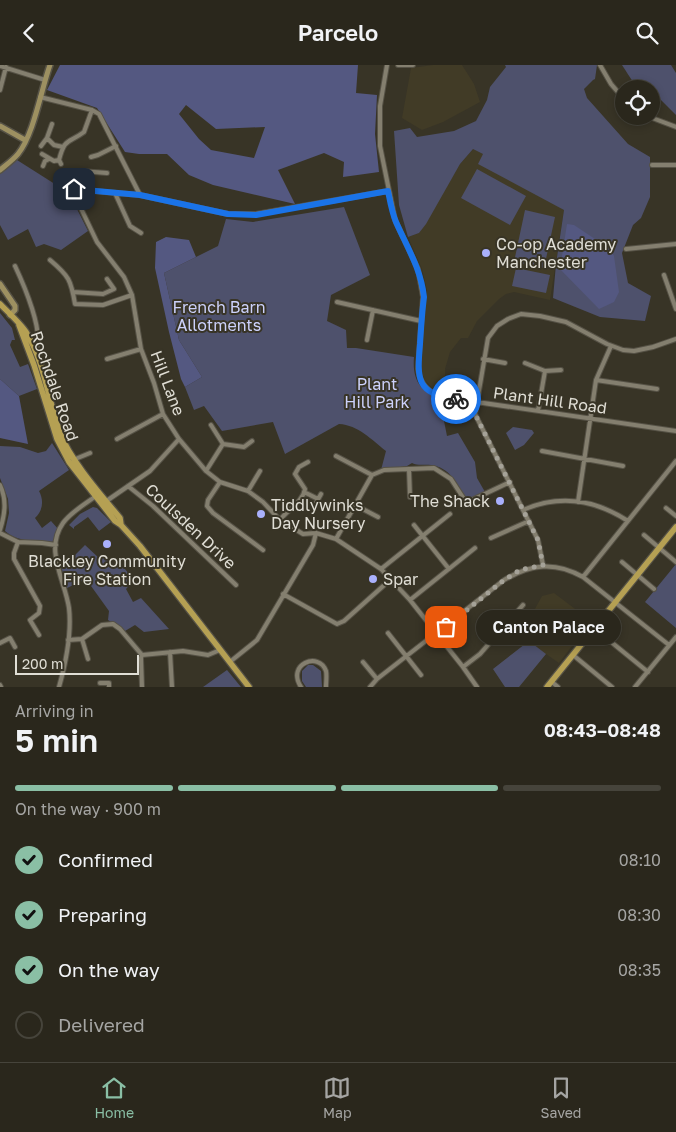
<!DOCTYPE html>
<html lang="en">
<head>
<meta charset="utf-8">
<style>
	:root { --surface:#2a271c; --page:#322f25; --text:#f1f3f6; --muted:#a5a5a3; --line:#46443b; --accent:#8abfa5 }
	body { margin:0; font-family:"Golos Text",sans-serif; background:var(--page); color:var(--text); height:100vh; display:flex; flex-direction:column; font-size:19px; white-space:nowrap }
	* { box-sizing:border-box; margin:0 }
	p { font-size:16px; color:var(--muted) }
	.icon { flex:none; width:28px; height:28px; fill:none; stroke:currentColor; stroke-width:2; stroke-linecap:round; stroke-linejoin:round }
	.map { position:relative; height:622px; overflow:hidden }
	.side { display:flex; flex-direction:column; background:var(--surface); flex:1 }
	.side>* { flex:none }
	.buttons { position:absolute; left:615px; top:15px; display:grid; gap:10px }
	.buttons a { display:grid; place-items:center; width:45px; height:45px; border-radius:50%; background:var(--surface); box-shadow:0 2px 8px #0003,0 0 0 1px var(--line); font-size:25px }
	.scale { position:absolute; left:15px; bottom:12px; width:124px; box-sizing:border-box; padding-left:5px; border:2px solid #e0ded5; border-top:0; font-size:14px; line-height:18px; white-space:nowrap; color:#e0ded5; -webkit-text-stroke:4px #383426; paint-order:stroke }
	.pin { position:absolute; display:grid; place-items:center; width:42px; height:42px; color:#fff; margin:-21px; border-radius:10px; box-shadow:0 2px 8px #0006 }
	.courier { position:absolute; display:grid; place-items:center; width:50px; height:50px; margin:-25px; border:4px solid #1a73e8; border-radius:50%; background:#fff; color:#222; box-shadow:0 1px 6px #0007 }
	.bubble { position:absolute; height:35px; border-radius:18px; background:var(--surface); box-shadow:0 2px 8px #0003,0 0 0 1px var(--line); font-size:16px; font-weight:600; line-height:35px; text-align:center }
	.summary em { font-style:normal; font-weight:600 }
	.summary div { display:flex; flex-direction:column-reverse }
	.summary { display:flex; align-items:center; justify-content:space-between; height:85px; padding:0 15px }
	h1 { font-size:32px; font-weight:600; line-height:38px }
	.bar { display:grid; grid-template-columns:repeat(4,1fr); gap:8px 5px; align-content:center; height:60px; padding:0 15px }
	.bar i { height:6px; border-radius:4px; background:var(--line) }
	.bar .active { background:var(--accent) }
	.bar p { grid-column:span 4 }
	ol { padding:0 15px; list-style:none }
	li { display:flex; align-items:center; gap:15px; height:55px }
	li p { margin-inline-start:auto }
	li .icon { padding:5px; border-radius:50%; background:var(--accent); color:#111; stroke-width:4 }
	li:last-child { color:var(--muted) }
	li i { width:28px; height:28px; border:2px solid var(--line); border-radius:50% }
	header { display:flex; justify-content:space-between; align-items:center; height:65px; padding:0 15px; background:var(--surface); font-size:22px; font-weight:600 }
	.menu { display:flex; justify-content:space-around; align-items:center; height:70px; border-top:1px solid var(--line); background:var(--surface); font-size:14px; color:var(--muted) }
	.menu a { display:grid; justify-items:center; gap:2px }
	.menu .active { color:var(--accent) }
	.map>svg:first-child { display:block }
	.built { fill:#413b26 }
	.green { fill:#4e516c }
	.forest { fill:#545881; fill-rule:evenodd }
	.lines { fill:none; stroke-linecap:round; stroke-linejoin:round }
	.street-casing { stroke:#565246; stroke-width:6 }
	.secondary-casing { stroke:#565246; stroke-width:8 }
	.primary-casing { stroke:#565246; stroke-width:8 }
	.street { stroke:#847f6f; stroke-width:4 }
	.secondary { stroke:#9d9061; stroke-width:5 }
	.primary { stroke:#b5a053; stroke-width:5.5 }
	.done { stroke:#a5a298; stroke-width:5; stroke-dasharray:0 9 }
	.route { stroke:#1a73e8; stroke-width:6 }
	.poi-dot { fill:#a9b0fc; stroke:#383426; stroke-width:2 }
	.labels { text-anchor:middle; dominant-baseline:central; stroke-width:4; stroke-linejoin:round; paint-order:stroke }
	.poi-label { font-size:16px; fill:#e0ded5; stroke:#383426; text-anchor:start }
	.park-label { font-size:16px; fill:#ccd1fb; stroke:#383426 }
	.street-label { font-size:16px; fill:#e0ded5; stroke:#383426 }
</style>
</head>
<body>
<header><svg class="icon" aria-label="back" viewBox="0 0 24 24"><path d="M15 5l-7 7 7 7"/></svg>Parcelo<svg class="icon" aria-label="search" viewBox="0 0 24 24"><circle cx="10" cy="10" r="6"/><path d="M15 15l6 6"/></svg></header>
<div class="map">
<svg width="676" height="622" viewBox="0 0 676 622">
	<rect width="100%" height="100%" fill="#383426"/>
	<!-- built -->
	<path class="built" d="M433,0H462L474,19L480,37L443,57L422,65L402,53L411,3Z
		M473,84L483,89L564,145L550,235L514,227L506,229L499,234L477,256L468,273H461L450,287L445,304V328L432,323L425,315L422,308L421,300L427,225L422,204L408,172L419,168L460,99Z
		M554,528L591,556L559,598L546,589L519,622H505L493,604L529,576L532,572L534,557L530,553L542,531Z"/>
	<!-- green -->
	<path class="green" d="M505,0H597L595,14L593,15L584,24L587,33L628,79L650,92V132L641,153L633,160L622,188L628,218L651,231L645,256L600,252L553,233L556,199L564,145L478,99L483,89L473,84L460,99L426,159L419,168L408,172L399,140L394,66L410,63L417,72L454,66L476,56L487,35L490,22L506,2Z
		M622,0H671L676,8V50L659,33L651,31V24C634,24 631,13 622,0Z
		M17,95L69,128L88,166L61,185L44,179L36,182L28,164L8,175L0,160V107Z
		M477,104L526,131L510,160L461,133Z
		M344,142L370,210L331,230L327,256L346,265L347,283H356L414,292C412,316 421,327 442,335V346L447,371L458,368L475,397L477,413L485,427L473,433L465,432C457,418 449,402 431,400C424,399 418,401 412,398L407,401L381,405L386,386C372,375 358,360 339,359L285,389L273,357L222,366L204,341L194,345L185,322L202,312L179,275L164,208L218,181L226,154L253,157Z
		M525,145L555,152L544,203L514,197Z
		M516,203L550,210L546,228L512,221Z
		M0,248L12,263L15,275H12L10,280L20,302L28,299L37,324L19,331L0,314Z
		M513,362L532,365L534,368L524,380L515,385L506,368Z
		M52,378L69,405L39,426C44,435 43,446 35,453L42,463L51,456L59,465L54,479C37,475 18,478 5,466L9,448L8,434L0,413V381L20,382L38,388L46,386Z
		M93,442L97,443L111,457L99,466L88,452L74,462V464L69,460L80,449Z
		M85,480L100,494L106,490L115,501L120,498L134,515L126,524L133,537L141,533L169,564L144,567L135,560L125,566L108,555L109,546L86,514L67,523L61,501L71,494Z
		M676,499V563L645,537Z
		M529,576L546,589L519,622H505L493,604Z
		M308,600H313L321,606L322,622H306L302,616V606Z
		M227,605L241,622H203Z"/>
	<!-- forest -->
	<path class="forest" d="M60,0H358L356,28L377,30L375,69L379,107L343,112L344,97L324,88L278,105L295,139L213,120L189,110L167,89H139L125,87L97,43L47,25ZM186,40L216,64L265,62L254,93L211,85L199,74L179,49Z
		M567,159L574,160L610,184L614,191L619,227L614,237L599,244L560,204Z
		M166,172L189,175L196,192L164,208L179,275L202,312L185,322L181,314L169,267L155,203L156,177Z
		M0,314L19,331L28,379L0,373Z"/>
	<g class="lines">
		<!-- street casing -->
		<g class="street-casing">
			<path id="street" d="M387,0L380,41V81L395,155L418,204L423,232L418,304C420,319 428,327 442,332L676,366
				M398,0H413
				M600,0L611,19L624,34
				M0,1L45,15
				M0,25L6,2
				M40,32L92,45L99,49L140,130
				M647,51L676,62
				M47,73L52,59
				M41,81L47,73L54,80L63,82
				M42,89L54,96L59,95
				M91,92L98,90L116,81
				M61,99L59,95C65,72 68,79 84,67L92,45
				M652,100H676
				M43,101L45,96L49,94
				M70,124L140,130L228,149H256L388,126
				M74,125L75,115L81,106L107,108
				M77,125L76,133L97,177L124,212L132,230L141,284L154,318L163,349L179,374L206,406L220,417L248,426L263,437L280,455L303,469L316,468L336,474L381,504L410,535L463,602L477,622
				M115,128L130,161L141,168
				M626,184L676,179
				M50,195C69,211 71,215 75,239L103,240L132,230
				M15,201C23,218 46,270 35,286
				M664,210L676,244
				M73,227L103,229L114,224L107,214
				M337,237L421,256
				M367,275L373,245
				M107,294L141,284
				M483,294L505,298
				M525,298L545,306L538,346
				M545,306L561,305
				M596,315L657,324
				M211,360L223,379
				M117,374L163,349
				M542,386L623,401
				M336,391L372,410
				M73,395L90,388
				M409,404L410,432
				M206,406L223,379L244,382L252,376
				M220,417L208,435L207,441L213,448L263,485
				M0,420C7,435 5,449 0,465
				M128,421L153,441L236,520
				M248,426L260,406
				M304,427L318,434
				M105,437L150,406L179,374
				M578,437L596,315L611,281
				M316,438L321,429
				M355,440L378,452
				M666,443L676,451
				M523,445C560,429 594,434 628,456
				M280,455C287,445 303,437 305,424L295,409L299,402L308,397
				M414,460L449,504
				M0,468L18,477L42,478L56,480
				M644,470L676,497
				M491,473L529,456
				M336,474L372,410L384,405L434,403L451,414L464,434L472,435L510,417
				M18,477L14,488V494L40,541L39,548L30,555L39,570
				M622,497L654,524
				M543,500L538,475L475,349L488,273L497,261L508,254L521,249L540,251L566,257L607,279L623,285L634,286L653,282L676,274
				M381,504L450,449
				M583,512L676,396
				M283,529L337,559L344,556L391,514
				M410,535L475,483
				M594,563L648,607
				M388,568L421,610
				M82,574L88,594
				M68,575L82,574L102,560L113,559L120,564L142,590
				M0,578L10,573L15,582
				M170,587L172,622
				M142,590L183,586L208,590L220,585
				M573,590L612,622
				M231,596L257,575L313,480L316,468
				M363,597L377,614
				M463,602L480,589L523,540
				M552,617L558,622
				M100,618H109V622
				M0,620L1,622
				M59,622C66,597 72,569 69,543C65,515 44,485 63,458C71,447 85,439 96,431
				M142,622L141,593L142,590
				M301,622C286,599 319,586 326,606C327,610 326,617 326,622
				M370,622L377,614L504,515C531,499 555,496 583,512L669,580
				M635,622L676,572"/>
		</g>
		<!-- secondary casing -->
		<g class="secondary-casing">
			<path id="secondary" d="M0,61L25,75
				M0,105C6,100 13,95 18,89C34,69 41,25 50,0
				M0,219L15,241V245L10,250"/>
		</g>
		<!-- primary casing -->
		<g class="primary-casing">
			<path id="primary" d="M0,239C7,246 21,259 26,267C45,298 48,335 60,368C70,395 101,430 120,453L121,460
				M19,260L34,300L57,374L69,397L115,456L121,460L140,481L249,622
				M547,622L676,462"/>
		</g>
		<!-- street -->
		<use href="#street" class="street"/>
		<!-- secondary -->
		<use href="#secondary" class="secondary"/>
		<!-- primary -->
		<use href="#primary" class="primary"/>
	</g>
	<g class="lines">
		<!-- done -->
		<path class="done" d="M446,562L504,515L520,505L543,500L538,475L475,349L477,337L456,334"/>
		<!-- route -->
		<path class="route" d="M74,124L140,130L228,149L256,150L388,126C390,136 392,148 396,157C407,182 421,204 424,232C422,247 421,263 420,279C417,314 416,329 456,334"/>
	</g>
	<!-- markers -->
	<g class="poi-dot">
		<circle cx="486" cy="188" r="5"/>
		<circle cx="500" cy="436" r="5"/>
		<circle cx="261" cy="449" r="5"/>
		<circle cx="107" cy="479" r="5"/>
		<circle cx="373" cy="514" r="5"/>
	</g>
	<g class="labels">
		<!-- poi labels -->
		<g class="poi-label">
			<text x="496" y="179">Co-op Academy<tspan x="496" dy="18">Manchester</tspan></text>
			<text x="490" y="436" text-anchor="end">The Shack</text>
			<text x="271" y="440">Tiddlywinks<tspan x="271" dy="18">Day Nursery</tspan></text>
			<text x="107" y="496" text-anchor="middle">Blackley Community<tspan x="107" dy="18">Fire Station</tspan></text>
			<text x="383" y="514">Spar</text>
		</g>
		<!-- park labels -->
		<g class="park-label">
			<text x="219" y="242">French Barn<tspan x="219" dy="18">Allotments</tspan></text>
			<text x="377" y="319">Plant<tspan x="377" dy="18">Hill Park</tspan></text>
		</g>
		<!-- street labels -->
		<g class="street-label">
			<text transform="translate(168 318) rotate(69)">Hill Lane</text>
			<text transform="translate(55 321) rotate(71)">Rochdale Road</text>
			<text transform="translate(550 335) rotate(8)">Plant Hill Road</text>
			<text transform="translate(191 461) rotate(43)">Coulsden Drive</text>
		</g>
	</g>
</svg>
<div class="buttons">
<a><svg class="icon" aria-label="locate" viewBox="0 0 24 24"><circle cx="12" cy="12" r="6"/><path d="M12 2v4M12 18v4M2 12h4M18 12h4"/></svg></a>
</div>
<div class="scale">200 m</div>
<div class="pin" style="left:446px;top:562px;background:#ea580c"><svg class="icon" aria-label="bag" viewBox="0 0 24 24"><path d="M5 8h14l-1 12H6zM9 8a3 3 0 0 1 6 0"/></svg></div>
<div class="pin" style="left:74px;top:124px;background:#1f2937"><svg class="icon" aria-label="home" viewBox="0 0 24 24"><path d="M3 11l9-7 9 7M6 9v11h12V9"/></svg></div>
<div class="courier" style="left:456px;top:334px"><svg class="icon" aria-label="bike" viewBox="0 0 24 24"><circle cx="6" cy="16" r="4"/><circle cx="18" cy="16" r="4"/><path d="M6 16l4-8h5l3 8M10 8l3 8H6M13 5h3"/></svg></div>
<div class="bubble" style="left:476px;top:545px;width:145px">Canton Palace</div>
</div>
<section class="side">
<div class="summary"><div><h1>5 min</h1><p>Arriving in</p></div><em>08:43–08:48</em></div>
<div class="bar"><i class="active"></i><i class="active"></i><i class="active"></i><i></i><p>On the way · 900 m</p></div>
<ol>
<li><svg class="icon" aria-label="check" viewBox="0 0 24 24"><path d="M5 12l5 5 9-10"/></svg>Confirmed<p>08:10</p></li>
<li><svg class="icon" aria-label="check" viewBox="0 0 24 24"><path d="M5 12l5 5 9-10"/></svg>Preparing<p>08:30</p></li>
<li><svg class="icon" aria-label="check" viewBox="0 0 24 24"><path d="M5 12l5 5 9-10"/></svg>On the way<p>08:35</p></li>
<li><i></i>Delivered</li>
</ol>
</section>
<nav class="menu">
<a class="active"><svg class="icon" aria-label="home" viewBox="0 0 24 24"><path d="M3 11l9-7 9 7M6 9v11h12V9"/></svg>Home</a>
<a><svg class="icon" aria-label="map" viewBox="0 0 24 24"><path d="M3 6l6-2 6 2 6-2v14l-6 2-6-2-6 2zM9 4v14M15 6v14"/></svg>Map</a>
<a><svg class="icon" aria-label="saved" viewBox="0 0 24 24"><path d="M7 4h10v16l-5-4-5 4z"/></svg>Saved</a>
</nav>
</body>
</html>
